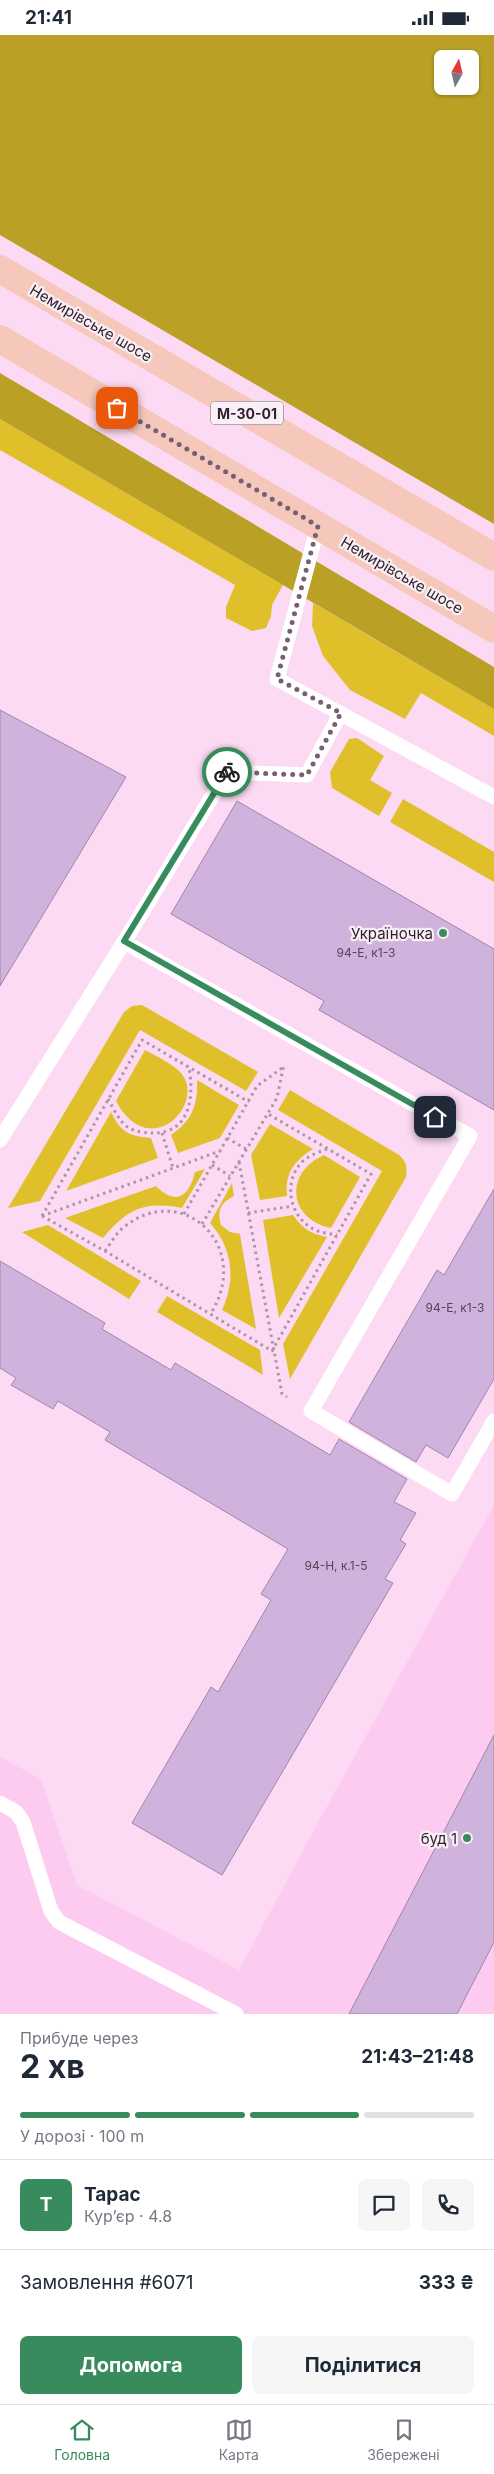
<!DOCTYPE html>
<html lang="uk">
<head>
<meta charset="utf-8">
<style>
	:root { --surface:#fff; --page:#f6f6f7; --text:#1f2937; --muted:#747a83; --line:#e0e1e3; --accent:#388b5d }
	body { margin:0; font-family:Inter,sans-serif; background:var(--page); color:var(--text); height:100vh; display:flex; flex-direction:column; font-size:19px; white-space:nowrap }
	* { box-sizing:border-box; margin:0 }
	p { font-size:16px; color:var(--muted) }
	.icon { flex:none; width:28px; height:28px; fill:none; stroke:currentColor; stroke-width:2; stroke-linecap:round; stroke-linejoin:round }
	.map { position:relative; height:1979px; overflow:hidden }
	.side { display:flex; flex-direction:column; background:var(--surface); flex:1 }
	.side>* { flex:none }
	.needle { width:32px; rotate:8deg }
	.tools { position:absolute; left:434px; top:15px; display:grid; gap:10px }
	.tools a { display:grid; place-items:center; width:45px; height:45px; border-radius:8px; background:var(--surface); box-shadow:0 1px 4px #0004; font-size:25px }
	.pin { position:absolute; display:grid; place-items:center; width:42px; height:42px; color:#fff; margin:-21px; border-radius:10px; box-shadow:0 2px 8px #0006 }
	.courier { position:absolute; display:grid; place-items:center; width:50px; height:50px; margin:-25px; border:4px solid #388b5d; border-radius:50%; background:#fff; color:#222; box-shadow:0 1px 6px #0007 }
	.head em { font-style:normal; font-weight:700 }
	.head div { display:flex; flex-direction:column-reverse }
	.head { display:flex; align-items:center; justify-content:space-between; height:85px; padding:0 20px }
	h1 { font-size:32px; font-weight:700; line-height:38px }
	.bar { display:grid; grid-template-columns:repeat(4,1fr); gap:8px 5px; align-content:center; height:60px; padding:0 20px }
	.bar i { height:6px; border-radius:4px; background:var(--line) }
	.bar .selected { background:var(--accent) }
	.bar p { grid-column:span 4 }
	.line { display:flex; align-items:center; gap:12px; padding:0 20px; border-top:1px solid var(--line) }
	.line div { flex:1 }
	.round { display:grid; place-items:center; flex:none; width:52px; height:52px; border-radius:8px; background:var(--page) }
	.action { display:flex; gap:10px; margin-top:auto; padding:10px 20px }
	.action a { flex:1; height:58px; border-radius:8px; background:var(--accent); color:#fff; font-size:20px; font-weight:700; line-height:58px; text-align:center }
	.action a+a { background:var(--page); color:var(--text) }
	.status { display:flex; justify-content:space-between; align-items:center; height:35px; padding:0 25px; background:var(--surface); direction:ltr }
	.status svg { height:14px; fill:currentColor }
	.tabs { display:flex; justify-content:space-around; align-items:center; height:70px; border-top:1px solid var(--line); background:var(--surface); font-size:14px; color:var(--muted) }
	.tabs a { display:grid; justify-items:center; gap:2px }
	.tabs .selected { color:var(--accent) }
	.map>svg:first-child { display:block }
	.built { fill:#fecbf0 }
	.green { fill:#dfc02b }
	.forest { fill:#baa025; fill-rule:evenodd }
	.building { fill:#d0b3dc; stroke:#a085ab }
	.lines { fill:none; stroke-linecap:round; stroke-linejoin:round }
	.path { stroke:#af93a7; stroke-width:3; stroke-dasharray:2.5 4; stroke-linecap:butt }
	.service { stroke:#fff; stroke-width:15 }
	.primary { stroke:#f6c8bb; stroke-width:28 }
	.done { stroke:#776071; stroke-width:5; stroke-dasharray:0 9 }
	.route { stroke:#388b5d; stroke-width:6 }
	.poi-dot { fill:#388b5d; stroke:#f9f0f7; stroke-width:2 }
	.labels { text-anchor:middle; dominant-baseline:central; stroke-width:4.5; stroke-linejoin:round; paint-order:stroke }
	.number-label { font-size:12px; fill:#574457 }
	.shield { fill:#f9f0f7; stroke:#6c5e68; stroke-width:1 }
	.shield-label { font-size:14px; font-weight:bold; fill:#2f1f2b }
	.street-label { font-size:15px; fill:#2f1f2b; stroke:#f9f0f7 }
	.poi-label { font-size:15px; fill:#2f1f2b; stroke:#f9f0f7; text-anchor:end }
</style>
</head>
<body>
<div class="status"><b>21:41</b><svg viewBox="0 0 49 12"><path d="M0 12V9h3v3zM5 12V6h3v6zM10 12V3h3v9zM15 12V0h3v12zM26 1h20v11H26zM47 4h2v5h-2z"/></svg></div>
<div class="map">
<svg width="494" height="1979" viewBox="0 0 494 1979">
	<rect width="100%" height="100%" fill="#fddaf3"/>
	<!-- built -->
	<path class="built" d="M494,1470V1979H0V1722L41,1744L77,1850L239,1935L321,1782Z"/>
	<!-- green -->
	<path class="green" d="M0,384L283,550L272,570L271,581L266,593L252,596L226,583V572L235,550L0,415Z
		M313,568L494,674V701L421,658L405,684L350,655L323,621L312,591Z
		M357,703L384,721L370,745L392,758L379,781L332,753L330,737L349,704Z
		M403,764L494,817V847L390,787Z
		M142,970L258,1037L246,1056L140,995L40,1166L8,1173L124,977L132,971Z
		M145,1015C156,1021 169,1027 178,1035C211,1064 151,1131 116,1066Z
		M197,1045L239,1070L220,1103L178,1118L171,1100C192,1086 198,1070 197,1045Z
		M290,1055L399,1120C407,1127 407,1132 406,1142L290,1344L283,1309L382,1136L278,1075Z
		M111,1077C121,1097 128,1101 151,1103L158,1123L66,1156Z
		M270,1089L313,1114C294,1126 285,1138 287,1161L260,1165L251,1120Z
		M324,1120L360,1142L331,1193C288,1184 284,1138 324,1120Z
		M205,1134L182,1173C143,1166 128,1174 103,1203L65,1183L156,1151C176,1171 189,1162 195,1137Z
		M232,1148L234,1161C220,1168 217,1176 221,1190L230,1197L240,1199L256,1294L222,1275C236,1244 233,1214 210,1188Z
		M293,1180C303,1194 311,1199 327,1202L279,1283L263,1185Z
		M48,1190L141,1246L129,1264L22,1197Z
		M167,1261L260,1315L263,1340L157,1277Z"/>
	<!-- forest -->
	<path class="forest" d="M0,0H494V489L0,200ZM442,24H470V51H442Z
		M0,338L494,632V674L0,384Z"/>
	<!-- building -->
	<path class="building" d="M0,675L126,742L0,951Z
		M237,766L494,914V1075L319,975L324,966L171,879Z
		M494,1154V1344L448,1423L426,1410L416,1427L349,1387L437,1235L444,1240Z
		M0,1226L105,1288L102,1294L171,1335L175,1328L330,1420L339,1404L407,1444L394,1467L416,1478L400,1505L406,1509L385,1544L393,1548L222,1840L132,1788L211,1652L218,1657L271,1565L261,1559L288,1514L105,1405L110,1397L58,1366L53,1374L11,1350L16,1343L0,1333Z
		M494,1700V1907L457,1979H349Z"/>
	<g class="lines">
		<!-- path -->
		<path class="path" d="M108,1064C114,1074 119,1087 129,1093C136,1097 147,1098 155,1098C191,1097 194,1060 189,1033
			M162,1098L173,1133
			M227,1103L246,1114
			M327,1114C319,1117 310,1120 303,1126C281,1147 290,1186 318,1196C324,1198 331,1199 337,1200
			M239,1127L282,1359L287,1362
			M212,1130L230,1141
			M248,1178L293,1171
			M184,1179L257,1051L282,1033
			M42,1181L105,1216L272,1316L371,1139L268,1079
			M42,1181L142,1005L249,1067
			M42,1181L220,1116
			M202,1189L277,1063L284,1029
			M105,1216C111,1208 116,1198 124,1192C182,1145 253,1211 211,1278"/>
		<!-- service -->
		<path class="service" d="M318,491L277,644L494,762
			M341,678L307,740L227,737L124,907L470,1101L311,1376L452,1459L494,1386
			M0,1105L124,907
			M0,1768L16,1777L23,1787L51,1876L59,1887L236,1979"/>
		<!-- primary -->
		<path class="primary" d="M0,234L494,522
			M0,304L494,594"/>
	</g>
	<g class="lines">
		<!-- done -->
		<path class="done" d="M117,373L318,491L277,644L341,678L307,740L227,737"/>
		<!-- route -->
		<path class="route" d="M227,737L124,906L435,1082"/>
	</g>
	<!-- markers -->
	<g class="poi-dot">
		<circle cx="443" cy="898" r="5"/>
		<circle cx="467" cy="1803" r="5"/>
	</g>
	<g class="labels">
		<!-- number labels -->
		<g class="number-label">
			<text x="366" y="917">94-Е, к1-3</text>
			<text x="455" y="1272">94-Е, к1-3</text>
			<text x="336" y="1530">94-Н, к.1-5</text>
		</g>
		<!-- shield labels -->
		<rect class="shield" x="211" y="366.5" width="72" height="23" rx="4"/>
		<g class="shield-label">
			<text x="247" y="378">М-30-01</text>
		</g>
		<!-- street labels -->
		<g class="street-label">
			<text transform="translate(91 288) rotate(30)">Немирівське шосе</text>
			<text transform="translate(402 540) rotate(30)">Немирівське шосе</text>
		</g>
		<!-- poi labels -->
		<g class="poi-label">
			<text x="433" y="898">Україночка</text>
			<text x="457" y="1803">буд 1</text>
		</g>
	</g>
</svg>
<div class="tools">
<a><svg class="needle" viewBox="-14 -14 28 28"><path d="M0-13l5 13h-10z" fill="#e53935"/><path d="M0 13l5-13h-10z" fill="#747a83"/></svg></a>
</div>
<div class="pin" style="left:117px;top:373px;background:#ea580c"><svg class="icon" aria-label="bag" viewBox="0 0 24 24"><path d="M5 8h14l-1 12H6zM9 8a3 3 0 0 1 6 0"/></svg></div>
<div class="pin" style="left:435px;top:1082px;background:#1f2937"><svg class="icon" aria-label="home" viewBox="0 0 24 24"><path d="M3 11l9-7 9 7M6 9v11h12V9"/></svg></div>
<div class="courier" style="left:227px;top:737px"><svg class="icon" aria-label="bike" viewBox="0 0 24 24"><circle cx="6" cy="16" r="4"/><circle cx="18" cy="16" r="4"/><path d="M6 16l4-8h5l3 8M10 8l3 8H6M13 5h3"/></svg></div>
</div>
<section class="side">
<div class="head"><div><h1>2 хв</h1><p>Прибуде через</p></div><em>21:43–21:48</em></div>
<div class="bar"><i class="selected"></i><i class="selected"></i><i class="selected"></i><i></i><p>У дорозі · 100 m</p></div>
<div class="line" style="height:90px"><b class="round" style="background:var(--accent);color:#fff">Т</b><div><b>Тарас</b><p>Кур’єр · 4.8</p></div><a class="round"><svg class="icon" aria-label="chat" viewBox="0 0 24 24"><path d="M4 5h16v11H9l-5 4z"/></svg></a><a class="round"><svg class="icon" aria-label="phone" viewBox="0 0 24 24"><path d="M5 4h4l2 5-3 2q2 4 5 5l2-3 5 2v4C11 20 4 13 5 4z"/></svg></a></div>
<div class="line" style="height:65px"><div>Замовлення #6071</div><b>333 ₴</b></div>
<div class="action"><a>Допомога</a><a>Поділитися</a></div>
</section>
<nav class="tabs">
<a class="selected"><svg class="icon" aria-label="home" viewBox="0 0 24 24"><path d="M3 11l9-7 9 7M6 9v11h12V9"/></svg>Головна</a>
<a><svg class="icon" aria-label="map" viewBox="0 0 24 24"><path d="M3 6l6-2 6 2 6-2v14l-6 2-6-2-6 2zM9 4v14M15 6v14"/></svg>Карта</a>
<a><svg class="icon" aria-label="saved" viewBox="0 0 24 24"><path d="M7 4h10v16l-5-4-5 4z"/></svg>Збережені</a>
</nav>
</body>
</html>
